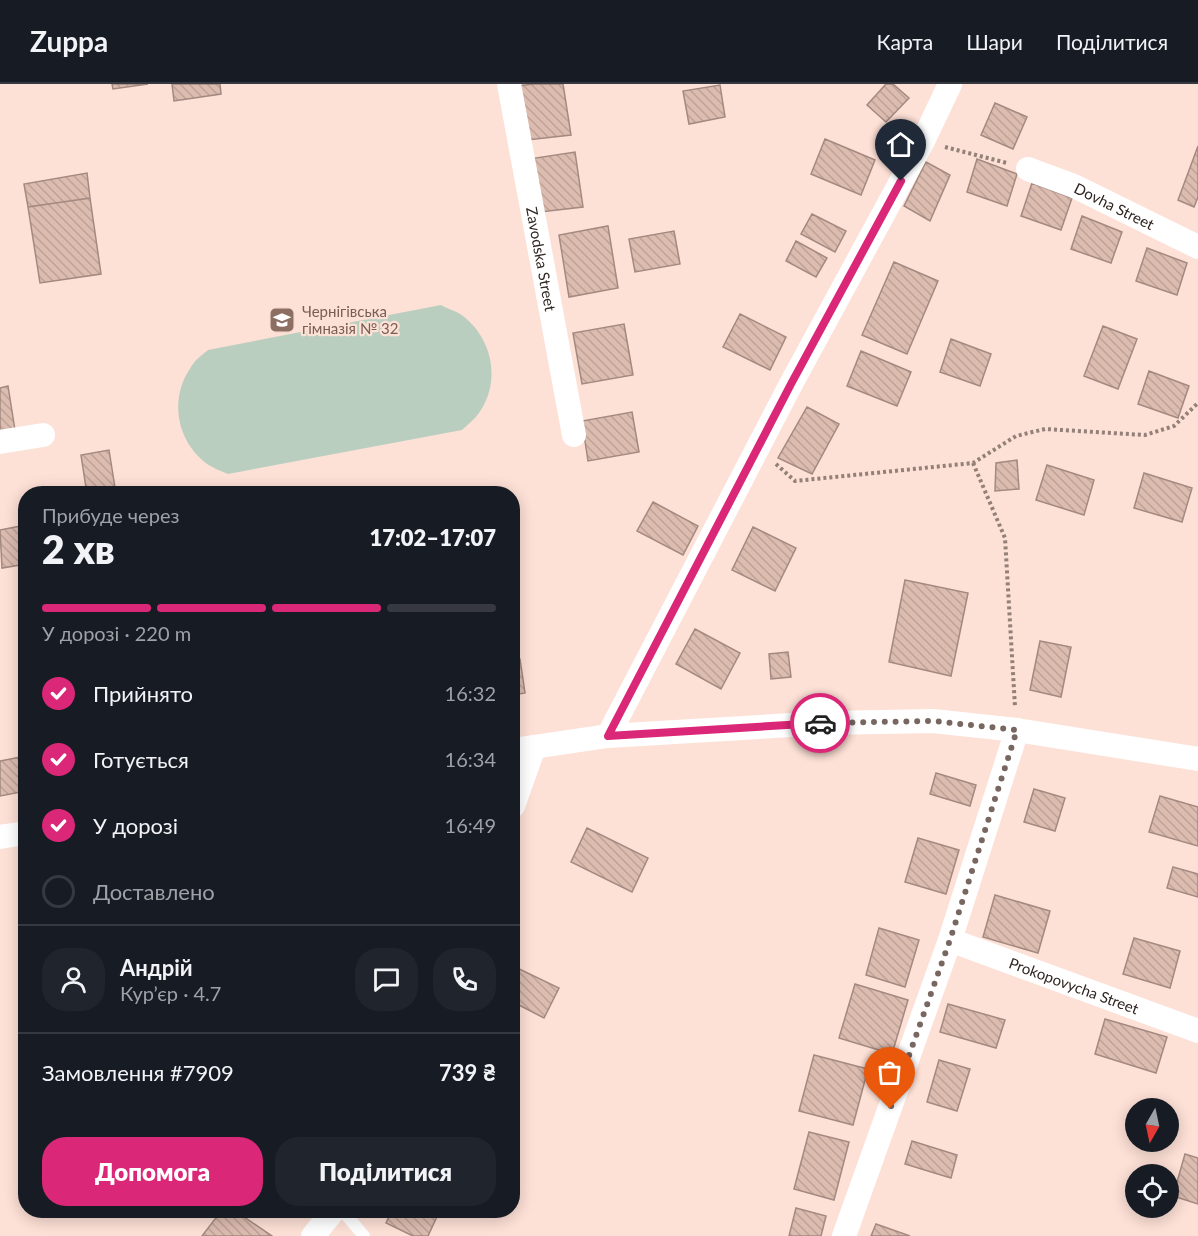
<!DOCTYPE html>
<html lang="uk">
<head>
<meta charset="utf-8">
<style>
	:root { --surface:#171b24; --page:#20242c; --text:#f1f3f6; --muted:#9ea1a6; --line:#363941; --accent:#db2777 }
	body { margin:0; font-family:Lato,sans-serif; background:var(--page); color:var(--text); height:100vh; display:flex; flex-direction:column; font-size:22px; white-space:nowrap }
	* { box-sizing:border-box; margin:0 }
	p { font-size:20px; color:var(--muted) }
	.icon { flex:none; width:33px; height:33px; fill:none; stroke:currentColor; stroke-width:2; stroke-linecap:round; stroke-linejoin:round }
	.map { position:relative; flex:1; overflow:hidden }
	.drawer { position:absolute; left:18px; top:402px; width:502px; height:732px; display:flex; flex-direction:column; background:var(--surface); border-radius:24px; box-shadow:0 3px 15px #0003 }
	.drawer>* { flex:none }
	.needle { width:39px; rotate:189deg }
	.controls { position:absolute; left:1125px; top:1014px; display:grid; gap:12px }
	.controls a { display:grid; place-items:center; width:54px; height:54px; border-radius:50%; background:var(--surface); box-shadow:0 3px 15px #0003; font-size:30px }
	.pin { position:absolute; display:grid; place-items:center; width:51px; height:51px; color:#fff; margin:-62px -26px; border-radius:50% 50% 50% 0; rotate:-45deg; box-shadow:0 0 6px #0007 }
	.pin .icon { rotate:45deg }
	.courier { position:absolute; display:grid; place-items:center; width:60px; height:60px; margin:-30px; border:4px solid #db2777; border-radius:50%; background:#fff; color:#222; box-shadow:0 2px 8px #0007 }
	.headline em { font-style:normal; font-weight:800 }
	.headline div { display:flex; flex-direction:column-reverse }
	.headline { display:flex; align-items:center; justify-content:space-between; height:102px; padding:0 24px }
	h1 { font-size:39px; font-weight:800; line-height:45px }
	.bar { display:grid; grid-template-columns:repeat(4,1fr); gap:9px 6px; align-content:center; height:72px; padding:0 24px }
	.bar i { height:8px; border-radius:4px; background:var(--line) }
	.bar .current { background:var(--accent) }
	.bar p { grid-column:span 4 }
	.line { display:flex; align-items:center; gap:15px; padding:0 24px; border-top:2px solid var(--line) }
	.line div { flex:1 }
	.round { display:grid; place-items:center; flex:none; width:63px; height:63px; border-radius:24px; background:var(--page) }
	ol { padding:0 24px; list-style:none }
	li { display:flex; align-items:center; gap:18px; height:66px }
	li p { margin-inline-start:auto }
	li .icon { padding:6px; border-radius:50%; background:var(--accent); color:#fff; stroke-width:4 }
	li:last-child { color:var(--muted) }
	li i { width:33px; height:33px; border:3px solid var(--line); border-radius:50% }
	.action { display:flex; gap:12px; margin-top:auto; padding:12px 24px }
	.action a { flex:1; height:69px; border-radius:24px; background:var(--accent); color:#fff; font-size:24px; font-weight:800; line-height:69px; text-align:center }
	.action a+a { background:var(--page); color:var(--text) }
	header { display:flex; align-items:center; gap:36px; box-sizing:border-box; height:84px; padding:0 30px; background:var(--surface); border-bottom:2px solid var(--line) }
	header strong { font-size:28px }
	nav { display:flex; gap:33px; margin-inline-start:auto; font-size:21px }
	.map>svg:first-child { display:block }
	.park { fill:#bacebf }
	.building { fill:url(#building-back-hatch); stroke:#a38980; stroke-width:1.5 }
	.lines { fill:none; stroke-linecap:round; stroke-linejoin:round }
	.path { stroke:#938079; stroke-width:4; stroke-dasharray:3 3; stroke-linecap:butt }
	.lane { stroke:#fff; stroke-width:12 }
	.street { stroke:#fff; stroke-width:24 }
	.done { stroke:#786761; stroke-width:6; stroke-dasharray:0 10.8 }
	.route { stroke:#db2777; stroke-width:8 }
	.labels { text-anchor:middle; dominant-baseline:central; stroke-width:4.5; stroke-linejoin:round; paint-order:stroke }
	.street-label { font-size:15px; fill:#302622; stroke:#fde0d6 }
	.education-label { font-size:15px; fill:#785e54; stroke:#fde0d6; text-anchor:start }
</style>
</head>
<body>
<header>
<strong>Zuppa</strong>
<nav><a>Карта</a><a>Шари</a><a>Поділитися</a></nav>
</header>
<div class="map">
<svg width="1198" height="1152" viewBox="0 0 1198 1152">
	<defs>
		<pattern id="building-back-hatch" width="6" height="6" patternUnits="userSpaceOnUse" patternTransform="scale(1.5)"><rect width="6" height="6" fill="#ddbcb0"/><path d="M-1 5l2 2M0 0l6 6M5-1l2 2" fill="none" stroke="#bea197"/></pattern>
	</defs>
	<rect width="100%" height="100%" fill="#fde0d6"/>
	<!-- park -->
	<path class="park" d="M441,221C448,225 457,227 463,232C493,255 501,298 479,329C474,336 467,341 462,346L228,390C221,387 213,384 207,380C176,357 169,314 191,283C195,276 202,271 208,266Z"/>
	<!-- building -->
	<path class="building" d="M112,0H148L113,5Z
		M172,0H220L221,10L174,17Z
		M534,0H563L571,51L527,56L516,2Z
		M886,0H893L909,14L886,38L867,21Z
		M720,1L725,33L689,40L683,7Z
		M995,19L1027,33L1013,65L981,51Z
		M825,55L875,76L861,111L811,90Z
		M1198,62V113L1194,123L1178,116Z
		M575,68L583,123L540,128L529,75Z
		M977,75L1017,90L1007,122L967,108Z
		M926,78L950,91L930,137L904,122Z
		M87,89L90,114L28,123L24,100Z
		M1032,99L1072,114L1061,146L1021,132Z
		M90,114L101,190L40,199L28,123Z
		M812,130L846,147L835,168L801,150Z
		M1082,132L1122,148L1111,179L1071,165Z
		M608,142L618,204L569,213L559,151Z
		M674,147L680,180L635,188L629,155Z
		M796,157L827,174L816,193L786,177Z
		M1147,164L1187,179L1177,211L1136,197Z
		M894,178L938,197L907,270L862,251Z
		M740,230L786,253L770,286L723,263Z
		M624,240L633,291L582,300L573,249Z
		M1103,242L1137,255L1118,305L1084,292Z
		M951,255L991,270L980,302L940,288Z
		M861,267L911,288L897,322L847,302Z
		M1149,287L1189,302L1178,334L1138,320Z
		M8,302L15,346L0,348V304Z
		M807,323L839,340L812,390L778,374Z
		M632,328L639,368L588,377L582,337Z
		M109,366L116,410H87L81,371Z
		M1017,376L1019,405L995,407L996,379Z
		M1047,381L1094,396L1084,431L1036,416Z
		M1144,389L1192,404L1182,438L1134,424Z
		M653,418L698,442L683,471L637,447Z
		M26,441V480L2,484L0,446Z
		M753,443L796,464L775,507L732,486Z
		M905,496L968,509L951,592L889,578Z
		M695,545L740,569L721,605L676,580Z
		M1040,557L1071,563L1061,613L1030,606Z
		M788,568L791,593L771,595L769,570Z
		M520,575L525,609L513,611V576Z
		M26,672V707L0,712V677Z
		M936,689L976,701L970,722L930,710Z
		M1034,705L1065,714L1055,747L1024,738Z
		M1160,712L1198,723V762L1149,748Z
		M587,744L648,774L632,808L571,778Z
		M918,754L959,766L946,810L905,798Z
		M1173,783L1198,790V813L1167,804Z
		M995,811L1050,827L1038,869L983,853Z
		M879,844L919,856L905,903L866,891Z
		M1134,854L1180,867L1170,904L1123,890Z
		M513,882L559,904L544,934L513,918Z
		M855,900L908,916L892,970L839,954Z
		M948,920L1005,936L996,964L940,948Z
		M1105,935L1167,953L1156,989L1095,970Z
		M814,971L868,985L853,1041L799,1027Z
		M939,976L970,985L957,1027L927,1018Z
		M809,1048L849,1058L834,1116L794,1105Z
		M912,1057L957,1071L951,1094L905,1080Z
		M1185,1070L1198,1074V1120L1173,1112Z
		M796,1124L826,1132L821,1152H789Z
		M222,1126H234L272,1152H202Z
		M392,1126H440L428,1152H413L386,1139Z
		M876,1140L910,1152H871Z"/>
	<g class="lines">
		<!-- path -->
		<path class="path" d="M945,63L1007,79
			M973,379L1005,454L1015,623
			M776,380L795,397L973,379L1016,352L1045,345L1145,351L1174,342L1198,319"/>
		<!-- lane -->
		<path class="lane" d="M342,1126L364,1152"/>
		<!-- street -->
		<g class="street">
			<path id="s1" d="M509,0L574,351"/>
			<path id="s2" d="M1028,85L1074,102L1198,163"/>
			<path d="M0,358L43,351"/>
			<path d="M608,652L791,300L923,57L950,0"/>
			<path d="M513,666L608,652L825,639L933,637L1017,646L1198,675"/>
			<path d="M513,722L534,663"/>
			<path d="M0,753L26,749"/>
			<path id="s3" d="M950,856L1198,947"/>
			<path d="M313,1152L334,1126"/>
			<path d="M844,1152L950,856L1017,646"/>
		</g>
	</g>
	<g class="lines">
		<!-- done -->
		<path class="done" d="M820,639L933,637L1017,646L950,856L890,1025"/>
		<!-- route -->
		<path class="route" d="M820,639L608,652L791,300L901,97"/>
	</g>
	<!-- icons -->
	<defs>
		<g id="school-square" transform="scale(1.35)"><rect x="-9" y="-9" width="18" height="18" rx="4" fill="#8d6e63" stroke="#fde0d6"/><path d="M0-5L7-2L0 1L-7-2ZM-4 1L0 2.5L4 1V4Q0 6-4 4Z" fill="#fff"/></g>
	</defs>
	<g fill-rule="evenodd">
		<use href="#school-square" x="282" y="236"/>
	</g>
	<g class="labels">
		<!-- street labels -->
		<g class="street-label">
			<text stroke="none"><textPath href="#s2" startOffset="94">Dovha Street</textPath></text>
			<text stroke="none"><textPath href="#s1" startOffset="178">Zavodska Street</textPath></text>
			<text stroke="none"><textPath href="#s3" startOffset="132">Prokopovycha Street</textPath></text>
		</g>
		<!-- education labels -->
		<g class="education-label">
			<text x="302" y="227">Чернігівська<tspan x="302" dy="17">гімназія № 32</tspan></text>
		</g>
	</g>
</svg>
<div class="controls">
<a><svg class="needle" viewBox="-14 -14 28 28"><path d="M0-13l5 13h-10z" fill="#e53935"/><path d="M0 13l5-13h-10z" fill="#9ea1a6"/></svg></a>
<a><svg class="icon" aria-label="locate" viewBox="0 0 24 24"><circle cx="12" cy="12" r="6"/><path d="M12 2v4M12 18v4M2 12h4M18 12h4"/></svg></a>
</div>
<div class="pin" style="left:890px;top:1025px;background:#ea580c"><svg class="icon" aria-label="bag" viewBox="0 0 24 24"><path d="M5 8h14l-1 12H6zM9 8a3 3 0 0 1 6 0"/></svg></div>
<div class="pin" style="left:901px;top:97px;background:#1f2937"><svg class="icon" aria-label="home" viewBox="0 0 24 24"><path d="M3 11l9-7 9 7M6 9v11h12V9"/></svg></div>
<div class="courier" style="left:820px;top:639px"><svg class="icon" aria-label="car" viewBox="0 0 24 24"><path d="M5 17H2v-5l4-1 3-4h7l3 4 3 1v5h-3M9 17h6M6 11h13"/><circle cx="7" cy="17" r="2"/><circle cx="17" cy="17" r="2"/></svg></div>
<section class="drawer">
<div class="headline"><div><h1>2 хв</h1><p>Прибуде через</p></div><em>17:02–17:07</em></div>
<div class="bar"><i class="current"></i><i class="current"></i><i class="current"></i><i></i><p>У дорозі · 220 m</p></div>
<ol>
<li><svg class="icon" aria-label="check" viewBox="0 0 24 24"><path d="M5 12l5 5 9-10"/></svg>Прийнято<p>16:32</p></li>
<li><svg class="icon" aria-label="check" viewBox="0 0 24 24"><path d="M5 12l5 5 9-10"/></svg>Готується<p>16:34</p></li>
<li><svg class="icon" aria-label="check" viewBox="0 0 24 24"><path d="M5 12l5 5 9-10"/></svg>У дорозі<p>16:49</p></li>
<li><i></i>Доставлено</li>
</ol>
<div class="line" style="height:108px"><a class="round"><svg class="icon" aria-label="person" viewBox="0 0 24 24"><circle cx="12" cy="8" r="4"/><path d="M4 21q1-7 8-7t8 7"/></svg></a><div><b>Андрій</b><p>Кур’єр · 4.7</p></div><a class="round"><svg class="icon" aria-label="chat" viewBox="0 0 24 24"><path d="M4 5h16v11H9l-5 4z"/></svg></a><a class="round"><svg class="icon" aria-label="phone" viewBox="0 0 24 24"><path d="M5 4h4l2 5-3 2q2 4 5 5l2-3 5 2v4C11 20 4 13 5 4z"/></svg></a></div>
<div class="line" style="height:78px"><div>Замовлення #7909</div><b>739 ₴</b></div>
<div class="action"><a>Допомога</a><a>Поділитися</a></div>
</section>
</div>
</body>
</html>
